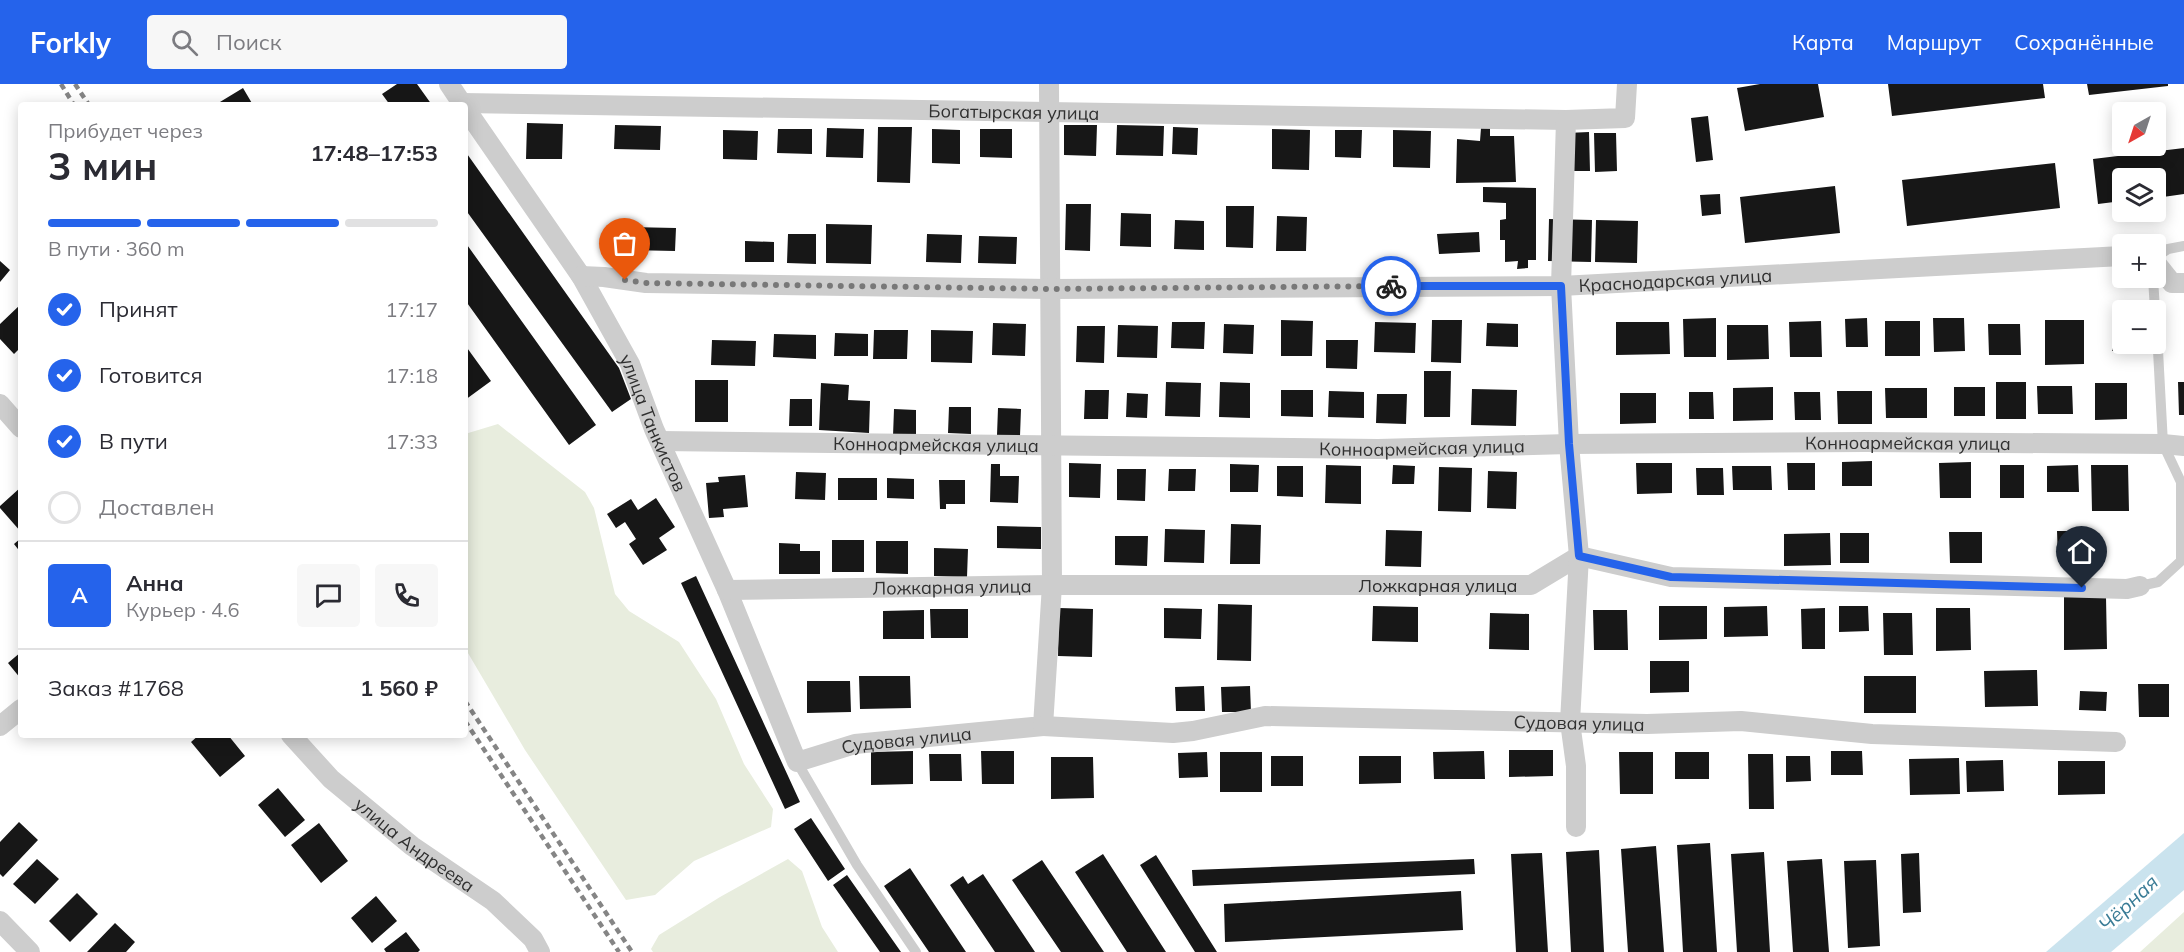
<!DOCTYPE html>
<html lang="ru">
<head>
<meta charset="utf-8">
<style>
	:root { --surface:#fff; --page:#f7f7f7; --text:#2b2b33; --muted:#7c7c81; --line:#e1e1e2; --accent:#2563eb }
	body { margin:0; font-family:Mulish,sans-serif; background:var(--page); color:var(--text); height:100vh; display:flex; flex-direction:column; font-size:22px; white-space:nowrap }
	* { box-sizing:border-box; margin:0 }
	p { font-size:20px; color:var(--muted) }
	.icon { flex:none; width:33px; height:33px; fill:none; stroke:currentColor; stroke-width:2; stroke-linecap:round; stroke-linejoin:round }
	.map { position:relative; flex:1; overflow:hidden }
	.details { position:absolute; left:18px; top:18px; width:450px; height:636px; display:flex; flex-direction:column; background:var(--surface); border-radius:6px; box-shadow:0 3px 15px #0003 }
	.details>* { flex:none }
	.needle { width:39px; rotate:219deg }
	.controls { position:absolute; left:2112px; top:18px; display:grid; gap:12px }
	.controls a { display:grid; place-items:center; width:54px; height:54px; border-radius:6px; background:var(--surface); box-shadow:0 3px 15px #0003; font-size:30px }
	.pin { position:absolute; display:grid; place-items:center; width:51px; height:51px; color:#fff; margin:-62px -26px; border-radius:50% 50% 50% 0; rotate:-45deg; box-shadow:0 0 6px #0007 }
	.pin .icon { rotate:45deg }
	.courier { position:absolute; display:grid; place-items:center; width:60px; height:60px; margin:-30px; border:4px solid #2563eb; border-radius:50%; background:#fff; color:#222; box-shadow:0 2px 8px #0007 }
	.overview em { font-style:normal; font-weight:700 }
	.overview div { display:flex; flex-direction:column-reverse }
	.overview { display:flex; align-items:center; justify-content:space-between; height:102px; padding:0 30px }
	h1 { font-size:39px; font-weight:700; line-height:45px }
	.bar { display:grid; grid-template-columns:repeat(4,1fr); gap:9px 6px; align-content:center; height:72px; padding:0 30px }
	.bar i { height:8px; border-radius:4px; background:var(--line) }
	.bar .current { background:var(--accent) }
	.bar p { grid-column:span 4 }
	.line { display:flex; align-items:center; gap:15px; padding:0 30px; border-top:2px solid var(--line) }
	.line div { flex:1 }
	.round { display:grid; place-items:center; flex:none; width:63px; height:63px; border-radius:6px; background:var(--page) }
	ol { padding:0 30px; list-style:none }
	li { display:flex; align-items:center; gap:18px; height:66px }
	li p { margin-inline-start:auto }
	li .icon { padding:6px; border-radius:50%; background:var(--accent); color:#fff; stroke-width:4 }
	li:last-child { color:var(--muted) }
	li i { width:33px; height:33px; border:3px solid var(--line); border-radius:50% }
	header { display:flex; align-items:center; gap:36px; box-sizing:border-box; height:84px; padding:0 30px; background:var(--accent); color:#fff }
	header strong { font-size:28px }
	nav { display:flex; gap:33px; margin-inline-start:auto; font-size:21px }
	.search { width:420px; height:54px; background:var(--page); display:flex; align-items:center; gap:15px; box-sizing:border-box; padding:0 21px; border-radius:6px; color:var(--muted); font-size:22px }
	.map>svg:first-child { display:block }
	.green { fill:#e8edde }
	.water { fill:#cae3ee }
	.building { fill:#171717 }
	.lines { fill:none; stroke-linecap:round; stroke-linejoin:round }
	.lane { stroke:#cdcdcd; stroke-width:10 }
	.street { stroke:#cdcdcd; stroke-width:20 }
	.rail { stroke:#858585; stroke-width:4.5; stroke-dasharray:6 4.5; stroke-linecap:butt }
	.done { stroke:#787878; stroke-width:6; stroke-dasharray:0 10.8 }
	.route { stroke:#2563eb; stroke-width:8 }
	.labels { text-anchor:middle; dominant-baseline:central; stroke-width:6; stroke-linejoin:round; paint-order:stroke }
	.street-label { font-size:18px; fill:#303030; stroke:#fff }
	.water-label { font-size:20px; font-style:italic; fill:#3a7c96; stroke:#fff }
</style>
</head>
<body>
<header>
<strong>Forkly</strong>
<div class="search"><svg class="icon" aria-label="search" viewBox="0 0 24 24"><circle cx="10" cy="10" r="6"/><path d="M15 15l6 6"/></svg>Поиск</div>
<nav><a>Карта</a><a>Маршрут</a><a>Сохранённые</a></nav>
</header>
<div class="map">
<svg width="2184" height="868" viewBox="0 0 2184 868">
	<rect width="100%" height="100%" fill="#fff"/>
	<!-- green -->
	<path class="green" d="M498,340L585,408L594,424L615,510L629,527L679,558L716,615L744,680L773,725L771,743L694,777L655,811L626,816L525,666L465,564V350Z
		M788,775L802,787L822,843L838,868H653L651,865L659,851L720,813Z
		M2184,828V868H2140Z"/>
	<!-- water -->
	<path class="water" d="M2184,749V806L2111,868H2046Z"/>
	<!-- building -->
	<path class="building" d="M397,0H417L432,21H390L382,10Z
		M1760,0H1818L1824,33L1745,47L1737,4Z
		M1888,0H2043L2045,14L1892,32Z
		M2087,0H2168V2L2089,11Z
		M243,4L253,21H215Z
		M1708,32L1713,76L1696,78L1691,34Z
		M527,39L563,40L562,75H526Z
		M615,41L661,42L660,66L614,65Z
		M1064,41H1097L1096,72L1064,71Z
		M1117,41L1164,42L1163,72L1116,71Z
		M878,43H912L910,99L877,98Z
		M1173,43L1198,44L1197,71L1172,70Z
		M827,44L864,45L863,74L826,73Z
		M1481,44H1490V52H1514L1516,98L1456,99L1457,55L1480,57Z
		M778,45H812V70L777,69Z
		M932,45L960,46V80L932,79Z
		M980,45H1012V74L980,73Z
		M1272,45L1310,46L1309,86L1272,85Z
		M723,46L758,47L757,76L723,75Z
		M1335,46H1362L1361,74L1335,73Z
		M1393,46L1431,47L1430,84L1393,83Z
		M1589,48L1590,87H1568L1567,49Z
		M1594,49H1616L1617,87L1595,88Z
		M2184,64V110L2156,114V94H2122V117L2098,120L2093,75Z
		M465,67L619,284L631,315L612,328L465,125Z
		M2055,79L2060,124L1907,142L1902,96Z
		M1835,102L1840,149L1745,159L1740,113Z
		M1483,103L1536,104V176H1528V184L1517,185L1518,177L1505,178V156H1500V136L1506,135V119L1483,118Z
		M1720,110L1721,130L1702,132L1700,111Z
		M1066,120H1091L1090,167L1065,166Z
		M1226,122H1254L1253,164L1226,163Z
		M1121,129L1151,130V163L1120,162Z
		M1277,132L1307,133L1306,167H1276Z
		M1549,135L1592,136L1591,178L1548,177Z
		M1175,136L1204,137V166L1174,165Z
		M1596,136L1638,137L1637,179L1595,178Z
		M826,140L872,141L871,180L826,179Z
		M629,143L676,144L675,167L628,166Z
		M1479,148L1480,168L1439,170L1437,150Z
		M788,150H816V180L787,179Z
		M927,150L962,151L961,179L926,178Z
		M979,152L1017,153L1016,180L978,179Z
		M745,157L774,158V178H745Z
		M465,158L596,341L569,361L465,216Z
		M0,177L10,186L0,198Z
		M21,220V263L14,270L0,255V240Z
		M1716,234V273H1684L1683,235Z
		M1867,234L1868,263H1846L1845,235Z
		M1933,234H1964L1965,267L1934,268Z
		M1281,236L1313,237L1312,272H1281Z
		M1432,236H1462L1461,279L1431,278Z
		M2045,236H2084V280L2045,281Z
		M1821,237L1822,273H1790L1789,238Z
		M1885,237H1920V272H1885Z
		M1172,238H1205L1204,265L1171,264Z
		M1375,238L1416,239L1415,269L1374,268Z
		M1616,238H1669L1670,270L1616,271Z
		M993,239L1026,240L1025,272L992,271Z
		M1487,239L1518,240V263L1486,262Z
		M2112,239H2122V260H2140V267H2112Z
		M1224,240L1254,241L1253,270L1223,269Z
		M1988,240H2020L2021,271H1989Z
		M1118,241L1158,242L1157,274L1117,273Z
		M1727,241H1768L1769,275L1727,276Z
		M1077,242H1105L1104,279L1076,278Z
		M874,246H908L907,275H873Z
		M931,246L973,247L972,279L931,278Z
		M835,249L868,250V272H834Z
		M774,250L816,251V275L773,273Z
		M712,256L756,257L755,282L711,281Z
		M1326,256H1358L1357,285L1326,284Z
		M465,261L491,297L465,316Z
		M1424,287H1451L1450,333H1424Z
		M695,296H728V338H695Z
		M1166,298L1201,299L1200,333L1165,332Z
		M1220,298L1250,299V334L1219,333Z
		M1996,298H2026V335H1996Z
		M2178,298H2184V331H2179Z
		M821,299L849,301L848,316L870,317L869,349L819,346Z
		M2095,299H2127V335L2095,336Z
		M2037,302H2072L2073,330H2038Z
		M1773,303V336L1733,337V304Z
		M1954,303H1985V332H1954Z
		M1885,304H1927V334H1886Z
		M1472,305L1517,306L1516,342L1471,341Z
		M1085,306H1109L1108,335H1084Z
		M1281,306H1313V333L1281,332Z
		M1329,307L1364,308V334L1328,333Z
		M1837,307H1872V340H1838Z
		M1689,308H1713L1714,335H1689Z
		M1794,308H1820L1821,336H1795Z
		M1127,309L1148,310L1147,334L1126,333Z
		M1620,309H1656V339L1620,340Z
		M1377,310H1407L1406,340L1376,339Z
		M790,315H812V342H789Z
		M949,323H971V350L948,349Z
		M998,324L1021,325L1020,352L997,351Z
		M894,325L916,326V352H893Z
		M1872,377V402H1842V378Z
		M1971,378V414H1940L1939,379Z
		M1069,379L1101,380L1100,414L1069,413Z
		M1636,379H1672V409L1637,410Z
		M1787,379H1815V406H1788Z
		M991,380H1000V392H1019L1018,419L990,418Z
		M1230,380L1259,381L1258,408H1230Z
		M1326,381L1361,382V420L1325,419Z
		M1393,381L1415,382L1414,400H1392Z
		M2000,381H2024V414H2000Z
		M2078,381L2079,408H2047V382Z
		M2091,381H2128L2129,427H2092Z
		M1277,382H1303V413L1277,412Z
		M1732,382H1771L1772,406H1733Z
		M1439,383L1472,384L1471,428L1438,427Z
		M1696,384H1723L1724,411H1697Z
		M1117,385H1146L1145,417L1117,416Z
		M1169,385H1196L1195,407H1168Z
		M1488,387L1517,388L1516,425L1487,424Z
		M796,388L826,389L825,416L795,415Z
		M745,391L748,423L723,425L724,433L709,434L706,399L719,398L718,393Z
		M838,394H877V416H838Z
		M887,394L914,395V415L887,414Z
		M939,396H965V420H946V425H940Z
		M21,403V448L0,424V422Z
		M656,414L675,443L659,454L667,466L643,481L629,460L636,455L625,438L616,444L607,430L631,415L638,426Z
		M1231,440L1261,441L1260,480H1230Z
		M997,442L1041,443V465L997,464Z
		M1165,445L1205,446L1204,479L1164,478Z
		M1386,446L1422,447L1421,483L1385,482Z
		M2057,447H2089V475H2058Z
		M1949,448H1982V479H1950Z
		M1830,449L1831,481L1784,482V450Z
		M1840,449H1869V479H1840Z
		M1115,452H1148L1147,482L1115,481Z
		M21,454V469L14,460Z
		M832,456H864V488H832Z
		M876,457H908V490L876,489Z
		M779,459L800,460V467H820V490H779Z
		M934,464L968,465L967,493L934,492Z
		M696,492L800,718L785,725L681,499Z
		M2064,513H2106L2107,565L2064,566Z
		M1218,520L1252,521L1251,577L1217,576Z
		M1373,522L1418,523V558L1372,557Z
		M1659,522H1707V555L1659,556Z
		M1767,522L1768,552L1724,553V523Z
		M1839,522H1868L1869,547L1839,548Z
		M1059,524L1093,525L1092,573L1058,572Z
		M1164,524L1202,525L1201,555L1164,554Z
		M1825,524V565H1802L1801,525Z
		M1936,524H1970L1971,566L1936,567Z
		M930,525H968V554H931Z
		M924,526V555H883V527Z
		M1593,526H1627L1628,566H1594Z
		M1490,529L1529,530V566L1489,565Z
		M1883,529H1912L1913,571H1884Z
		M21,568V595L8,579Z
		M1650,577H1689V608L1650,609Z
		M2037,586L2038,622L1985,623L1984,587Z
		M859,592H910L911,624L860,625Z
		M1864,592H1916V629H1864Z
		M807,597H850L851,628L807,629Z
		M2138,600H2169V633H2139Z
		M1204,602L1205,627H1176L1175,603Z
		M1250,602L1251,628H1222L1221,603Z
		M2080,607L2107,608L2106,627L2079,626Z
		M199,651H228L245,672L220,693L191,658Z
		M1509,666H1553V692L1509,693Z
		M913,667V700L871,701V668Z
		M981,667H1014V700H982Z
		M1484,667L1485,695H1434L1433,668Z
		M1831,667H1862L1863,691H1831Z
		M1207,668L1208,693L1179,694L1178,669Z
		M1220,668H1262V708H1220Z
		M1619,668H1653V710H1620Z
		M1675,668H1709V695H1675Z
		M929,670H961L962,697H930Z
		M1748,670H1773L1774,725H1749Z
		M1271,672H1303V702H1271Z
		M1359,672H1401V699L1359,700Z
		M1786,672H1810L1811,697L1786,698Z
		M1051,673H1093L1094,714L1051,715Z
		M1959,674L1960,710L1910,711L1909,675Z
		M2003,676L2004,707L1967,708L1966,677Z
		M2058,677H2105V710L2058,711Z
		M278,704L305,736L285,753L258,721Z
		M811,734L845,785L828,797L794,745Z
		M19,738L38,756L3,793L0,790V758Z
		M319,739L348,777L321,799L291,761Z
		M1710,759L1717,868H1683L1677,761Z
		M1656,762L1664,868H1628L1621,765Z
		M1599,766L1604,868H1571L1566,768Z
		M1764,768L1770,868H1737L1731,770Z
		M1542,769L1548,868H1516L1511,770Z
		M1919,769L1921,828L1903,829L1901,770Z
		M1103,770L1166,868H1127L1075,788Z
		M1156,771L1217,868H1195L1140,781Z
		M37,775L59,795L35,820L13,800Z
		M1474,775L1475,790L1193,802L1192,786Z
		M1822,775L1829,868H1793L1787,777Z
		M1042,776L1104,868H1061L1012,796Z
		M1876,776L1880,862L1848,864L1844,777Z
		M910,784L966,868H929L884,802Z
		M983,790L1035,868H995L950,801L963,792L968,800Z
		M847,791L901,868H880L833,801Z
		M1461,807L1463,846L1225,858L1224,820Z
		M77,809L98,830L70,858L49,837Z
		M376,812L397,837L372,859L351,834Z
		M115,839L135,858L126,868H87Z
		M406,848L420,866L418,868H386L384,865Z"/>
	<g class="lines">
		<!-- lane -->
		<path class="lane" d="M2156,173L2168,165L2184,162
			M2153,194L2155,226
			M2140,502L2158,498L2181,477V398L2163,360L2156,229
			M797,678L857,781L916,868"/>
		<!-- street -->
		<g class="street">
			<path d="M449,0L463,21"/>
			<path id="s1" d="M462,19L1566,36"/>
			<path id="s2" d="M465,24L581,192L630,280L654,345L727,506L797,678L855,660L1043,642L1052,501L1049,0"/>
			<path d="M2156,179L2172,199H2184"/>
			<path id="s3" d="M581,192L604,193L646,199L1050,205L1561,202L2122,172"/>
			<path d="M0,320L21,344"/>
			<path id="s4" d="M660,357L1378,365L1569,360L1865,358L2163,360L2184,362"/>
			<path id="s5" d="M727,506L1052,501H1531L1579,472L1671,493L2127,505L2140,502"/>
			<path d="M0,642L21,625"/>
			<path id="s6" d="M1043,642L1173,649L1193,647L1265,632L1647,640L1741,637L1872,650L2116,658"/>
			<path id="s7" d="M291,651L331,695L412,762L493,817L533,855L540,868"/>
			<path d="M1576,743V682L1570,638L1579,472L1569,360L1561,202L1566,36L1625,34L1627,0"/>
			<path d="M0,837L30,868"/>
		</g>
		<!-- rail -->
		<path class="rail" d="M61,0L74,21
			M75,0L89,21
			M465,617L632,868
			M465,637L619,868"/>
	</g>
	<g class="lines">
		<!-- done -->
		<path class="done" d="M625,196L646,199L1050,205L1391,202"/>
		<!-- route -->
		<path class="route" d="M1391,202H1561L1569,360L1579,472L1671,493L2082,504"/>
	</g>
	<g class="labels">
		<!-- street labels -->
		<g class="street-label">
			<text stroke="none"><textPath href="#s1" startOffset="552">Богатырская улица</textPath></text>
			<text stroke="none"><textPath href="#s3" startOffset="1095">Краснодарская улица</textPath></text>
			<text stroke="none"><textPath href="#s2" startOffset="368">улица Танкистов</textPath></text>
			<text stroke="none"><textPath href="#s4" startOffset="1248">Конноармейская улица</textPath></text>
			<text stroke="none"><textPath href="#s4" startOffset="276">Конноармейская улица</textPath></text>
			<text stroke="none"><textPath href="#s4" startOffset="762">Конноармейская улица</textPath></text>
			<text stroke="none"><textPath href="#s5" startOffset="711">Ложкарная улица</textPath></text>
			<text stroke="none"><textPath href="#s5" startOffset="225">Ложкарная улица</textPath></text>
			<text stroke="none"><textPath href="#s6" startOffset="538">Судовая улица</textPath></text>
			<text stroke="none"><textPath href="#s2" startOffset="849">Судовая улица</textPath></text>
			<text stroke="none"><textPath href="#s7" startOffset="166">улица Андреева</textPath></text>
		</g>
		<!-- water labels -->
		<g class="water-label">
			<text transform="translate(2128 819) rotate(-43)">Чёрная</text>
		</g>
	</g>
</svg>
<div class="controls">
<a><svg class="needle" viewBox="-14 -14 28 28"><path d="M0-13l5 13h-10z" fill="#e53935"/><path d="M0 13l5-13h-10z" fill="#7c7c81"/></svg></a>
<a><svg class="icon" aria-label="layers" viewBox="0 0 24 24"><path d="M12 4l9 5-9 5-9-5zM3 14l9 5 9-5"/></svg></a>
<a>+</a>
<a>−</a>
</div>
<div class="pin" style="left:625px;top:196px;background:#ea580c"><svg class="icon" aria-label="bag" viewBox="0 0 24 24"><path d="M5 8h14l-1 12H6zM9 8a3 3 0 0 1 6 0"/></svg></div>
<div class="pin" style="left:2082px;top:504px;background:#1f2937"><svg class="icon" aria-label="home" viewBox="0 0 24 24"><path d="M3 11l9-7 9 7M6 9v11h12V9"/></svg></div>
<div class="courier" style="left:1391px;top:202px"><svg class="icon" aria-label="bike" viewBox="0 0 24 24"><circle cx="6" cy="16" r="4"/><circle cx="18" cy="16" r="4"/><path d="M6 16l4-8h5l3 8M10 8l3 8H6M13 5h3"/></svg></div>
<section class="details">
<div class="overview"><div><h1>3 мин</h1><p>Прибудет через</p></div><em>17:48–17:53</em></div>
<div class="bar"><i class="current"></i><i class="current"></i><i class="current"></i><i></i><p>В пути · 360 m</p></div>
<ol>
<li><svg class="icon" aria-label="check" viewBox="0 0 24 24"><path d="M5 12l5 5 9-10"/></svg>Принят<p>17:17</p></li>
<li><svg class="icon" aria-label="check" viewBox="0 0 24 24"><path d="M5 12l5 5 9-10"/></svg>Готовится<p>17:18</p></li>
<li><svg class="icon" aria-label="check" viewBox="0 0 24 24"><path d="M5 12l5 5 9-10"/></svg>В пути<p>17:33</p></li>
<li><i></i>Доставлен</li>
</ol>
<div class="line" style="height:108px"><b class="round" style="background:var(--accent);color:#fff">А</b><div><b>Анна</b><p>Курьер · 4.6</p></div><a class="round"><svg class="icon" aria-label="chat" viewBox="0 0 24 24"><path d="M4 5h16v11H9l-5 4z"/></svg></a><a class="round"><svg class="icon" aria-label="phone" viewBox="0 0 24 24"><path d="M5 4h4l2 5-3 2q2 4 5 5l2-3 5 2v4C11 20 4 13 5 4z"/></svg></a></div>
<div class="line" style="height:78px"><div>Заказ #1768</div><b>1 560 ₽</b></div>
</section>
</div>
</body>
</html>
